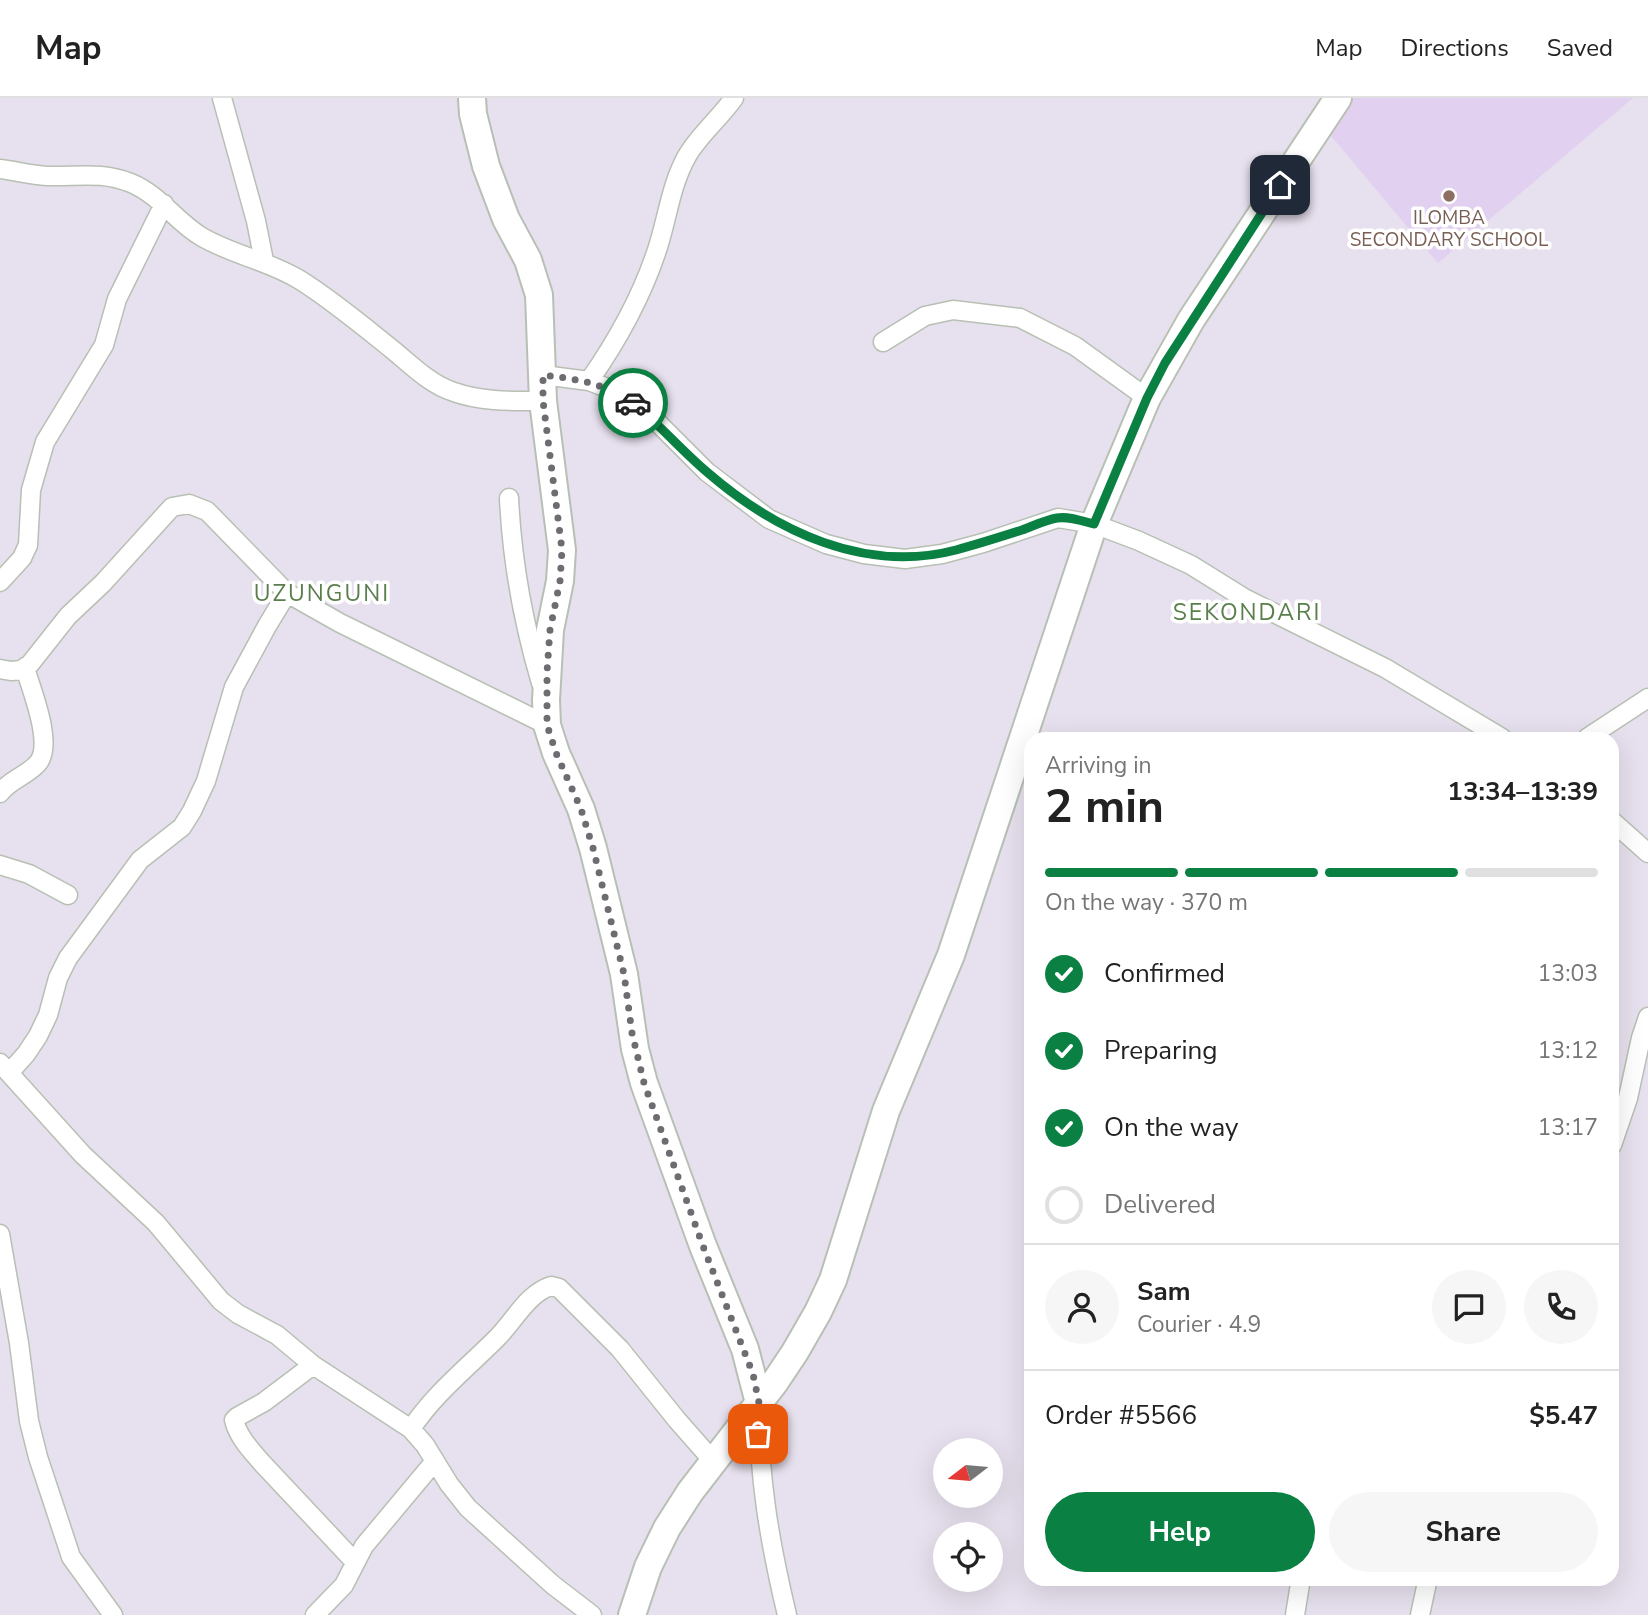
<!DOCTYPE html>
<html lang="en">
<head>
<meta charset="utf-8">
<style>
	:root { --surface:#fff; --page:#f6f6f6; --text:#222; --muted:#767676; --line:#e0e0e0; --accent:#0b8043 }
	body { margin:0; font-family:"Nunito Sans",sans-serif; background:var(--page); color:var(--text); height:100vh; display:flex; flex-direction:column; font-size:26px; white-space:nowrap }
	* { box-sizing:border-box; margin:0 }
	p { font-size:23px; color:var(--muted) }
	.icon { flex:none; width:38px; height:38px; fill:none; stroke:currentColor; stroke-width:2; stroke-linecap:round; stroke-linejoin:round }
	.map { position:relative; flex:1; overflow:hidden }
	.side { position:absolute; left:1024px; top:634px; width:595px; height:854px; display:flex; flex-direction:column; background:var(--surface); border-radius:21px; box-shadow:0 7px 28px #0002 }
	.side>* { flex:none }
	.needle { width:46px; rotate:254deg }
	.fabs { position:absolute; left:933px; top:1340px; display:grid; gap:14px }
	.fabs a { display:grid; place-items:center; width:70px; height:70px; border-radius:50%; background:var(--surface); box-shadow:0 7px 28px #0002; font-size:35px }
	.pin { position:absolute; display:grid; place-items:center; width:60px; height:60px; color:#fff; margin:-30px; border-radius:14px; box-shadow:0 4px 10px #0006 }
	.courier { position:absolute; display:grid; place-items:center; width:70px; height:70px; margin:-35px; border:5px solid #0b8043; border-radius:50%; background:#fff; color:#222; box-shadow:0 2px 9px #0007 }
	.head em { font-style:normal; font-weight:700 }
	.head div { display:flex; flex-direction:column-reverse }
	.head { display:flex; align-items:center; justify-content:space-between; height:119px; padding:0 21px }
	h1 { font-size:46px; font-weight:700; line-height:52px }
	.bar { display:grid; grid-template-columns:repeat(4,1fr); gap:10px 7px; align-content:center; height:84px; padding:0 21px }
	.bar i { height:9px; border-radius:5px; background:var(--line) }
	.bar .active { background:var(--accent) }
	.bar p { grid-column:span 4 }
	.line { display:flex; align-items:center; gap:18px; padding:0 21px; border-top:2px solid var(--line) }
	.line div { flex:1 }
	.round { display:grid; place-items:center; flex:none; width:74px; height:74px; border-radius:37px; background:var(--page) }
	ol { padding:0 21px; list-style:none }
	li { display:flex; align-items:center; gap:21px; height:77px }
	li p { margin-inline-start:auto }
	li .icon { padding:7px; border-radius:50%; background:var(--accent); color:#fff; stroke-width:4 }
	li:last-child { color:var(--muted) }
	li i { width:38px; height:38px; border:4px solid var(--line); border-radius:50% }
	.primary-button { display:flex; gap:14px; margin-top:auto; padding:14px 21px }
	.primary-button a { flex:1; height:80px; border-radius:42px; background:var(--accent); color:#fff; font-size:28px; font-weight:700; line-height:80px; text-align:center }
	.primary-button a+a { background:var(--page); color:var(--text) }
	header { display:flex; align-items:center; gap:42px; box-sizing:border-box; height:98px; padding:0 35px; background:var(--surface); border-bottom:2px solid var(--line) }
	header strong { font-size:33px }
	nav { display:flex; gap:38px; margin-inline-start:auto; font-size:24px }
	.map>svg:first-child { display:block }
	.education { fill:#e2d0f0 }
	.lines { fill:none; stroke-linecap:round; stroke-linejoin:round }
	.street-casing { stroke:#b7c0b3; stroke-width:21 }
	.secondary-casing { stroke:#b7c0b3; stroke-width:30 }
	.street { stroke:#fff; stroke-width:18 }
	.secondary { stroke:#fff; stroke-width:26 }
	.done { stroke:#6e6c71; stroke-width:7; stroke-dasharray:0 12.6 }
	.route { stroke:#0b8043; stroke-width:9 }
	.education-dot { fill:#8d6e63; stroke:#fff; stroke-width:2.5 }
	.labels { text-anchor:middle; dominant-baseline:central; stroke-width:7; stroke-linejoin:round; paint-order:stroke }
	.education-label { font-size:19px; fill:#785e54; stroke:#fff }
	.quarter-label { font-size:23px; letter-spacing:2px; fill:#5a7f4c; stroke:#fff }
</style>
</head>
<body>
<header>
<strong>Map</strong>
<nav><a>Map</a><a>Directions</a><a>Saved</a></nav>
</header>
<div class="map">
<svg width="1648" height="1517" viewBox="0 0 1648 1517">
	<rect width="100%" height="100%" fill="#e7e0ee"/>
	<!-- education -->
	<path class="education" d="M1344,0H1633L1438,165L1325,31Z"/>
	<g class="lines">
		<!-- street casing -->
		<g class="street-casing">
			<path id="street" d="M222,0L256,123L264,163
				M0,71C16,73 31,77 47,78C78,79 101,73 131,85C160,97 176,124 202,139C233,157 269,163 300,182C332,202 363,228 393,252C411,267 431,287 454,294C482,304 513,303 543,303
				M883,244L925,218L953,212L1020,220L1075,248L1147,300
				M543,277L589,283L610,291L630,302L659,326L707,374L769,421L826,446L864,456L905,461L942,456L983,445L1058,420L1094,426L1139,443L1191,467L1244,500L1385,570L1502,640
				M589,283C617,243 640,202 656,155C667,124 670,88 687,58C699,37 720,20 734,0
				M509,400C512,464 523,524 541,585
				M0,484L22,460L28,447L31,392L45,344L104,247L117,201L164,106
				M0,571L11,573L21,572L30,566L68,518L103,485L172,409L189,406L207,413L287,495L340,525L547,627
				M1587,640L1648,600
				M0,695C10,681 27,678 38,665C54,646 31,591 25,570
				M1612,723L1648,755
				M0,767L29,776L68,797
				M0,965L83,1057L156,1125L221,1203L238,1216L277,1237L313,1267L411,1331L425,1347L449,1386L468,1410L553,1487L592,1517
				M9,975L26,956L38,938L48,917L58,880L68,860L140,762L182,729L192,713L206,683L234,589L267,528L287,495
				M1612,1047L1628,1000L1641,940L1648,919
				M0,1136L19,1245L29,1323L38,1359L71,1459L113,1517
				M313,1267L264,1304L237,1319L234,1322C238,1339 251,1352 262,1365L355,1464
				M759,1305C758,1378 770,1446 787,1517
				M411,1331C434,1296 467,1270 497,1240C514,1223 528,1195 551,1188L559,1190L620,1251L677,1322L714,1364
				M315,1517L344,1487L364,1448L435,1363
				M1295,1517L1301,1480
				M1420,1517L1428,1480"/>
		</g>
		<!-- secondary casing -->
		<g class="secondary-casing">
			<path id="secondary" d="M472,0L473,16L486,68L506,121L528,162L539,197L543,303L562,452L560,483L550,532L546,602L547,627L556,655L581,711L593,750L624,876L635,951L644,985L703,1148L745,1251L759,1305
				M632,1517L648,1469L667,1430L690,1394L775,1284L795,1254L818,1214L833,1182L886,1013L951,857L1094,426L1147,300L1191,222L1338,0"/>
		</g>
		<!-- street -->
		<use href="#street" class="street"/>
		<!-- secondary -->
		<use href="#secondary" class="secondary"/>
	</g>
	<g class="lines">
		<!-- done -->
		<path class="done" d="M633,305C605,285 576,281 543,277V303L562,452L560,483L550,532L547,574V627L556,655L581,711L593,750L624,876L632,935L644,985L703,1148L753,1276L759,1305L758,1336"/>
		<!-- route -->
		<path class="route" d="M633,305C659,326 681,352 707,374C775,433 865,476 956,452C978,446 1000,439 1022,432C1033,428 1045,422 1057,420C1069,418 1082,423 1094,426L1147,300L1165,265L1280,87"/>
	</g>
	<!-- markers -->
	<circle class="education-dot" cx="1449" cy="98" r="7"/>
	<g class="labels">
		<!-- education labels -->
		<g class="education-label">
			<text x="1449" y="120">ILOMBA<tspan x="1449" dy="22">SECONDARY SCHOOL</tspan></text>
		</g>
		<!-- quarter labels -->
		<g class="quarter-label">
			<text x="322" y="495">UZUNGUNI</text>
			<text x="1247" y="514">SEKONDARI</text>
		</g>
	</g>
</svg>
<div class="fabs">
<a><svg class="needle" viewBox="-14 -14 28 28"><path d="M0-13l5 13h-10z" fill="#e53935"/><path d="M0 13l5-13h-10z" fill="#767676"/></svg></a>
<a><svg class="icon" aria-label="locate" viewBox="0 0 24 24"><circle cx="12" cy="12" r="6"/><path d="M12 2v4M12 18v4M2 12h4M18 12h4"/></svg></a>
</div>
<div class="pin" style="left:758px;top:1336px;background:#ea580c"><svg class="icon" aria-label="bag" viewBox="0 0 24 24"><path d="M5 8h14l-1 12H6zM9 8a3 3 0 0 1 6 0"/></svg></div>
<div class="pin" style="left:1280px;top:87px;background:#1f2937"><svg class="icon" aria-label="home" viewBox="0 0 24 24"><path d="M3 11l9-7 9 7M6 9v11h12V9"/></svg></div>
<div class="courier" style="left:633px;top:305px"><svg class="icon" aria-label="car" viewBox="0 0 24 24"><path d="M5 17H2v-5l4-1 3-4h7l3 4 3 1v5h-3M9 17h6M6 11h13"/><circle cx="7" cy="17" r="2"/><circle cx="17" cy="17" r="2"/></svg></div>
<section class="side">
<div class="head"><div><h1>2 min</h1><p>Arriving in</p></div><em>13:34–13:39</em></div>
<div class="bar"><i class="active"></i><i class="active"></i><i class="active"></i><i></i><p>On the way · 370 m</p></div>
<ol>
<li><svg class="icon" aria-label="check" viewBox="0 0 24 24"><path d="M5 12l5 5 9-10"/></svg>Confirmed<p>13:03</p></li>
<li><svg class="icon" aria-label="check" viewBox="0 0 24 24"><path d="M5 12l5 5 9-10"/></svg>Preparing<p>13:12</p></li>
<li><svg class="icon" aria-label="check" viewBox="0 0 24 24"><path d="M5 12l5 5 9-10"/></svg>On the way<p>13:17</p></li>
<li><i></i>Delivered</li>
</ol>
<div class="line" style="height:126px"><a class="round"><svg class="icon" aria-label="person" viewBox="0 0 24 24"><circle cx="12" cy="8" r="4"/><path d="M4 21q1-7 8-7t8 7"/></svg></a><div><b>Sam</b><p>Courier · 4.9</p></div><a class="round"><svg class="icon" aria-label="chat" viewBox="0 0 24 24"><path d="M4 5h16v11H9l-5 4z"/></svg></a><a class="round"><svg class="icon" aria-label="phone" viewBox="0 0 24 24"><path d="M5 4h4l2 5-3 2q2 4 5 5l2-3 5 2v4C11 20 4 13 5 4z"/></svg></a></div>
<div class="line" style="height:91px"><div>Order #5566</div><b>$5.47</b></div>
<div class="primary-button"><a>Help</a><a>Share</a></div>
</section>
</div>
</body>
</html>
